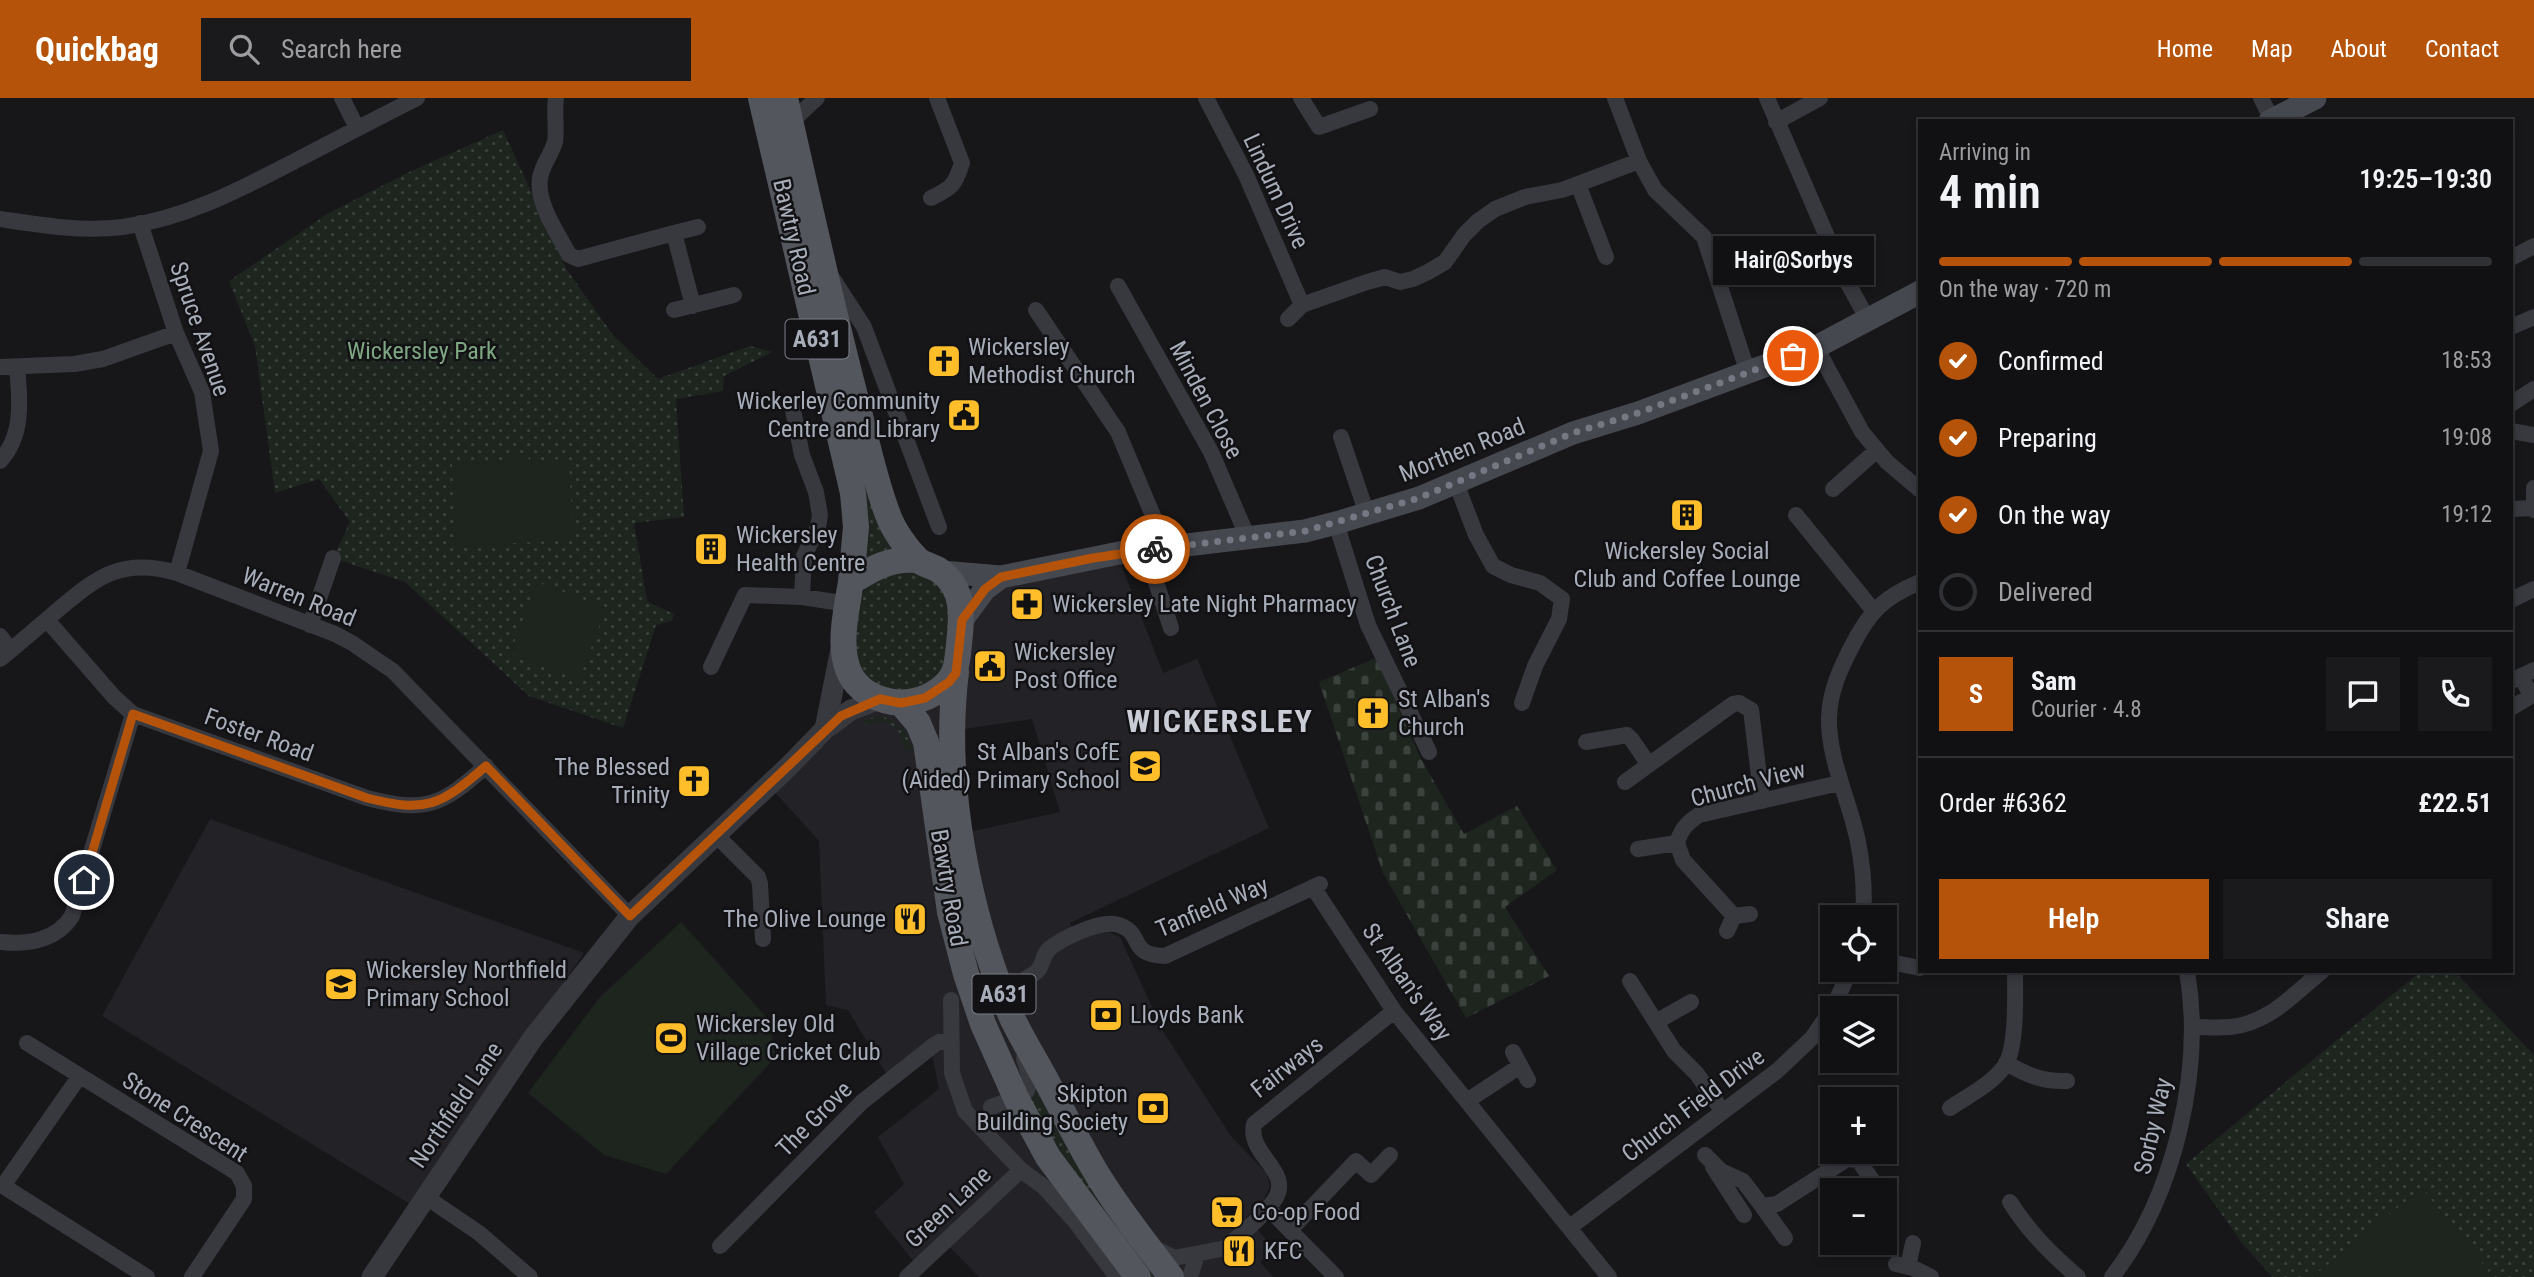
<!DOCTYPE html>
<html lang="en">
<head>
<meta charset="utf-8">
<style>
	:root { --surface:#111114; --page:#1a1a1d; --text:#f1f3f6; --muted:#9c9da0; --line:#303134; --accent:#b45309 }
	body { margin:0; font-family:"Roboto Condensed",sans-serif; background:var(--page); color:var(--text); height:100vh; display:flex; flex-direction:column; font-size:26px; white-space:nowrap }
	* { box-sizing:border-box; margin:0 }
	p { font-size:23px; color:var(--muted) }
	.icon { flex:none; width:38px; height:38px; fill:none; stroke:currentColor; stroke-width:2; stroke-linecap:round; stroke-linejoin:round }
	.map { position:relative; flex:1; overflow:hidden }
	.side { position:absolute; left:1918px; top:21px; width:595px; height:854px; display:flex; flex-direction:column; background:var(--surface); border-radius:0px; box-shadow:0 4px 10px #0003,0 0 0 2px var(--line) }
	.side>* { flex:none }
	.buttons { position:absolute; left:1820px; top:807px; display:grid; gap:14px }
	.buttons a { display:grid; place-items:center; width:77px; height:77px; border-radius:0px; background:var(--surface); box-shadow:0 4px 10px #0003,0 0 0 2px var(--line); font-size:35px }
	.pin { position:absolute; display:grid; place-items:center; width:60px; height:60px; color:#fff; margin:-30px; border:4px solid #fff; border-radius:50%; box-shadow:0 2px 7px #0007 }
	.courier { position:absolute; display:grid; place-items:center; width:70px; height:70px; margin:-35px; border:5px solid #b45309; border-radius:50%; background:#fff; color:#222; box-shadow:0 2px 9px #0007 }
	.bubble { position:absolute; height:49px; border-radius:0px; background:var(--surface); box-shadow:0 4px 10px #0003,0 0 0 2px var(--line); font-size:23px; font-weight:600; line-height:49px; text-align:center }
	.headline em { font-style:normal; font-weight:600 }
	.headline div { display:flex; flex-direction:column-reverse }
	.headline { display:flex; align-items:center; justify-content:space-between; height:119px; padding:0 21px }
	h1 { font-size:46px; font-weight:600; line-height:52px }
	.bar { display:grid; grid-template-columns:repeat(4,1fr); gap:10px 7px; align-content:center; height:84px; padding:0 21px }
	.bar i { height:9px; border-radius:5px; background:var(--line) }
	.bar .selected { background:var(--accent) }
	.bar p { grid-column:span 4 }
	.line { display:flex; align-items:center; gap:18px; padding:0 21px; border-top:2px solid var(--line) }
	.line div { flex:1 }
	.round { display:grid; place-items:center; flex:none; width:74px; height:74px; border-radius:0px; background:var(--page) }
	ol { padding:0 21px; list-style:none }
	li { display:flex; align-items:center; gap:21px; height:77px }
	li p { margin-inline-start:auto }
	li .icon { padding:7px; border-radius:50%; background:var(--accent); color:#fff; stroke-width:4 }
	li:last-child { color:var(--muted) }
	li i { width:38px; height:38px; border:4px solid var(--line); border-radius:50% }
	.action { display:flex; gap:14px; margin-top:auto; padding:14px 21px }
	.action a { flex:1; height:80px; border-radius:0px; background:var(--accent); color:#fff; font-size:28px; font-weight:600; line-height:80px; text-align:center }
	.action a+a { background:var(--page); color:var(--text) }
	header { display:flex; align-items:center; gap:42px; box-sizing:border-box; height:98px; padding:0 35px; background:var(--accent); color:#fff }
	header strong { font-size:33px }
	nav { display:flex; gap:38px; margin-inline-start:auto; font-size:24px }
	.search { width:490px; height:63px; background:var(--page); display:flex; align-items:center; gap:18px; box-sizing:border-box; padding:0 24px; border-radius:0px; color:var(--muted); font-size:26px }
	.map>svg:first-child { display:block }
	.built { fill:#232327; fill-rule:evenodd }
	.green { fill:url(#green-dots) }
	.cemetery { fill:url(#cemetery-stones) }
	.pitch { fill:#1d251e }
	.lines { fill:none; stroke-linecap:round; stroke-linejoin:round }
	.minor { stroke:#38393f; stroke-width:16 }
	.tertiary { stroke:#38393f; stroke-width:21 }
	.secondary { stroke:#46484f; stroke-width:23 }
	.primary { stroke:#54565e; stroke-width:26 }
	.done { stroke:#757882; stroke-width:7; stroke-dasharray:0 12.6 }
	.route { stroke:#b45309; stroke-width:9 }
	.labels { text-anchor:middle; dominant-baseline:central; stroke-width:5; stroke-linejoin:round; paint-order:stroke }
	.shield { fill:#121215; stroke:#7b7e88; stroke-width:2 }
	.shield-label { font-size:23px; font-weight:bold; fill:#a8adba }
	.street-label { font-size:24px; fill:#a8adba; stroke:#121215 }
	.poi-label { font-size:24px; fill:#a8adba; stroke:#121215; text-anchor:start }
	.park-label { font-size:24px; fill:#7ea782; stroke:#121215 }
	.district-label { font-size:32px; font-weight:bold; letter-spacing:2px; fill:#cacdd6; stroke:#121215 }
</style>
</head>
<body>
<header>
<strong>Quickbag</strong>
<div class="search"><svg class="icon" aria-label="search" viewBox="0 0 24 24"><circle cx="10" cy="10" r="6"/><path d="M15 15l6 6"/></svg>Search here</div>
<nav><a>Home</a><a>Map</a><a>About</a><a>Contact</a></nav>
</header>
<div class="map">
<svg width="2534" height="1179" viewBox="0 0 2534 1179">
	<defs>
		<pattern id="green-dots" width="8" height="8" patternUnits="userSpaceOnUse" patternTransform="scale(1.75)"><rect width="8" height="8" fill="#1d251e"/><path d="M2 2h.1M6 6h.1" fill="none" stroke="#3b423d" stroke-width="1.8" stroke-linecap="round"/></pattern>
		<pattern id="cemetery-stones" width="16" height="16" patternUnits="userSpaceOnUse" patternTransform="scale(1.75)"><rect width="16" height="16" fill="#1d251e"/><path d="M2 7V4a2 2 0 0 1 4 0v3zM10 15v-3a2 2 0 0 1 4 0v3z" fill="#3b423d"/></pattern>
	</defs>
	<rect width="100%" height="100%" fill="#17171a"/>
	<!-- built -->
	<path class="built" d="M1121,466L1163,575L1197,561L1269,730L1070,825L1074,838L1109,834L1120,839L1164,935L1231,1038L1267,1076L1270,1088L1263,1103L1246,1119L1274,1150L1260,1164L1273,1179H979L945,1144L918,1169L874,1114L904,1086L878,1039L939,991L931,950L890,982L848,912L826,907L819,743L773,692L816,651L971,528L993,491ZM1032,621L1060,714L969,734L958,632Z
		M210,721L584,855L410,1106L102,918Z"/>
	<!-- green -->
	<path class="green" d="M503,32L567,172L613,237L658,281L750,248L772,254L724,278L723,293L676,301L684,419L634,425L647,503L674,516L672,523L656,527L623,630L529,598L405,484L333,460L350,424L319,381L275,395L255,248L229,183L329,115L407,75Z
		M872,388L897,448L865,463L860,390Z
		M887,473L927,476L947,496L950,547L940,575L932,583L904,595L873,587L854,559L860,500L865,491Z
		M881,618C899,623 909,634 912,652L905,653C902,629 889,619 866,627L863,622Z
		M2421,873H2454L2534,957V1179H2272L2242,1145L2186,1066Z
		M1033,987L1067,1050L1101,1101L1159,1179H1146L1096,1114L1028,999Z"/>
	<!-- cemetery -->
	<path class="cemetery" d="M1376,560L1421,661L1464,736L1517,708L1557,772L1505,809L1549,878L1466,920L1383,775L1319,584Z"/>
	<!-- pitch -->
	<path class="pitch" d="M528,355L529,363L569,361L573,442L456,448L452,366L512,364L511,357Z
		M537,484L606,510L579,582L510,556Z
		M681,824L769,922L776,959L666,1076L604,1057L528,995L600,899Z
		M2422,1090L2493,1179H2312Z"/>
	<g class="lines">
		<!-- minor -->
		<path class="minor" d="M342,0L357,30
			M556,0C554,13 557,35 555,44C551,57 542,67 540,80C536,106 558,135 569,157L578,161L674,135L693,208
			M1206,0L1246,77L1302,207
			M1301,0L1319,29L1370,11
			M1615,0L1639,63L1655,92L1704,139L1748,275
			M1767,0L1845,180L1868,222
			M2261,0L2272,22
			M1776,24L1820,0
			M790,25L817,0
			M1578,86L1606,159
			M931,100C952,90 955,87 962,65L937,0
			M0,121C40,127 82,134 123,129C187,120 241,91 297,62C337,41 377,20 417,0
			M140,125L176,235L202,294L211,353L177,475
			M674,135L698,129
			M2511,160L2534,148
			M833,181L864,229L939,429
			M1118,188L1211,354L1248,440
			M674,212L734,197
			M1036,212L1118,334L1166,449
			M1288,221L1302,207L1367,184L1385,179L1400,184L1413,181L1428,174L1445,164L1464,137L1478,123L1495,111L1525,99L1562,92L1639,63
			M2511,229L2534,219
			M1816,249L1862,334L1887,364L1920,392
			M0,269L74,266L103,261L176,235
			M2511,306L2534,291
			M792,307L802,357L816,394L820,417L818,429L804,458L802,499
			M2511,333L2534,337
			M1341,339L1367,416
			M0,363C24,337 20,302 17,269
			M1456,385L1476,437L1493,468L1511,477L1540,485L1562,501L1559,521L1535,568L1522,605
			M2534,390V412
			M1833,391L1876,353
			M2511,411L2534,410
			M1796,417L1873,512
			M1336,425L1368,527L1429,654
			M1150,451L1155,481L1171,530
			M2511,502L2534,491
			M47,522L114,599L133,616L367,700C426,715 441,708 486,668
			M310,527L333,460
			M0,538L10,552
			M0,561C20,545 39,528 59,511C98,478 123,459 177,475L335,536L352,545L393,573L630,818
			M711,569L745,497L802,499L848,506
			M2511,583L2534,572
			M2511,610L2531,598L2521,578
			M1586,644L1627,637L1632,642L1649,667
			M1625,684L1733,606L1739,605L1751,612L1762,703
			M715,736L758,779L760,786L763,841
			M1677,745L1683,762L1734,818
			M1638,751L1677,745C1681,731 1687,725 1699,717L1840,685
			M1313,789L1394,913L1609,1179
			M1863,819C1865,794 1863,769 1858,744C1850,703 1828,662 1829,619C1830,593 1840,571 1852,548C1869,514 1884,499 1920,484
			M1727,833L1734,818L1750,816
			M2,844C28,847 57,842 72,818L133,616
			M1885,863L1920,870
			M1630,883L1674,953L1697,976L1723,1014
			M951,902L952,975L965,1013L1021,1072L1044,1089L1074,1122L1117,1179
			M1833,910L1850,872
			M1011,916C1014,904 1017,890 1026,881C1030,877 1036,876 1039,871C1043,865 1043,857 1049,851C1062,840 1102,821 1119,827C1145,836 1127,857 1165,858L1320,786
			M1656,924L1691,904
			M2192,929C2204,929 2218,930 2230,929C2268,926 2294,896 2322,873
			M27,945L237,1075L244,1088V1101L192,1179
			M1513,954L1528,982
			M2006,965C2027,977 2043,984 2067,983
			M1467,1003L1520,968
			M991,1009L1016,1000L1027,993L1030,982L1024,960
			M1950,1010C1968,998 1994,985 2006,966C2017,946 2015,897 2015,873
			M1705,1057L1721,1073L1743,1083L1762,1108L1777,1106L1847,1061L1858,1062L1875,1086
			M1713,1069L1744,1117
			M0,1086L147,1179
			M3,1088L79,979
			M426,1099L479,1135L530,1179
			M2010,1104C2029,1134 2051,1156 2078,1179
			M1762,1108L1785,1140
			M1268,1110L1336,1179
			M1570,1129L1777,973L1812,940L1832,911
			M1290,1132L1356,1063L1371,1077L1390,1057
			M720,1148L862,1004L934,947L939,944L950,943
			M1156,1151L1174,1160L1221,1151L1227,1149C1243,1134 1263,1119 1275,1101C1293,1073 1247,1057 1254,1026L1394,913
			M1896,1166L1913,1170L1931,1179
			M1908,1169L1913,1145
			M907,1179L1021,1072
			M1190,1179L1197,1157
			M2112,1179C2174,1099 2204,973 2187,873"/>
		<!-- tertiary -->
		<path class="tertiary" d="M825,631L841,551
			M372,1179L533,940L630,818L788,669L825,631L851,612L880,601"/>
		<!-- secondary -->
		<path class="secondary" d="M2270,23L2315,0
			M942,474L1001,479L1119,455L1305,433L1336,425L1419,400L1573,335L1638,315L1816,249L1920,194
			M962,522L985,491L1001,479"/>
		<!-- primary -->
		<path class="primary" d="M761,0L853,395L856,429L851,484
			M785,0C807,98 829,197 854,294C865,335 873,378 888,417C893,431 906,450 917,461C923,467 933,468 940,473C965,490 962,520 959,546C957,566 957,579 939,592C924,603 903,608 884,602C828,586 844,527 851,484C873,470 890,460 917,462
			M956,574C942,687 968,818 1013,922C1023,942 1035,962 1046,982C1062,1012 1077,1042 1094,1071C1116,1109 1145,1144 1171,1179
			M901,605L918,625L926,644L950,814L966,876L983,926L1016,1000L1048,1059L1138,1179"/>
	</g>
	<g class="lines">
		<!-- done -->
		<path class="done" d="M1155,451L1305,433L1419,400L1573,335L1638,315L1793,258"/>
		<!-- route -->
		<path class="route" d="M84,782L133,616L367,700C426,715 440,708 486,668L630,818L841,618L880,601L901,605L925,600L949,584L956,575L962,522L985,491L1001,479L1093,460L1155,451"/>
	</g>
	<!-- icons -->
	<defs>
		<g id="church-square" transform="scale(1.75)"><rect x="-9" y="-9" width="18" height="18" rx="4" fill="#ffbe2a" stroke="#121215"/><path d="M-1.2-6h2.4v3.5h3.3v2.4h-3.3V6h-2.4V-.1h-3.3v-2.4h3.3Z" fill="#111"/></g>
		<g id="civic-square" transform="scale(1.75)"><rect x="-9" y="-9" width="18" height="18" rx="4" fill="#ffbe2a" stroke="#121215"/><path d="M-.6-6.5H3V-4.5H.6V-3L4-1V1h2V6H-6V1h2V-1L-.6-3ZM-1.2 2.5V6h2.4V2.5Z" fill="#111"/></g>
		<g id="building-square" transform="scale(1.75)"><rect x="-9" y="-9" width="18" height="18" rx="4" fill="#ffbe2a" stroke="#121215"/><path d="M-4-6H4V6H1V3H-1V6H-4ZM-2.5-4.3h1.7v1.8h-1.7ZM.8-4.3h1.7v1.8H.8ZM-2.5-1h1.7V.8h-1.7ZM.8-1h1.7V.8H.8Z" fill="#111"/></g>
		<g id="pharmacy-square" transform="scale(1.75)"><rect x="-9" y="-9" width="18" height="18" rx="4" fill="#ffbe2a" stroke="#121215"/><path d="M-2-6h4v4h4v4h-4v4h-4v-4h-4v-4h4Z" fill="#111"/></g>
		<g id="school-square" transform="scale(1.75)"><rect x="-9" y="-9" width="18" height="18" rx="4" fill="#ffbe2a" stroke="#121215"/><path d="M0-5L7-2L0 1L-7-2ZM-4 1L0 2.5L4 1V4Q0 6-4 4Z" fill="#111"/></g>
		<g id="restaurant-square" transform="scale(1.75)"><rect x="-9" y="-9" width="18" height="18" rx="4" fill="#ffbe2a" stroke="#121215"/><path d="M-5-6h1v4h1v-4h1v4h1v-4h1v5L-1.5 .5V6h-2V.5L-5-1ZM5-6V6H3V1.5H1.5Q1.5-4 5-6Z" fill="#111"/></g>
		<g id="bank-square" transform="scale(1.75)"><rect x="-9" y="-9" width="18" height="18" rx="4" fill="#ffbe2a" stroke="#121215"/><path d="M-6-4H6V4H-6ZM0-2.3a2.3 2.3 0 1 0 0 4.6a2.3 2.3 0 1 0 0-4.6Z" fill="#111"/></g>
		<g id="stadium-square" transform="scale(1.75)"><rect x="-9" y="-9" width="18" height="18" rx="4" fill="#ffbe2a" stroke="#121215"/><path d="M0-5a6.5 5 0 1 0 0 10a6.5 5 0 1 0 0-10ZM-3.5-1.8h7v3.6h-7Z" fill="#111"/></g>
		<g id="supermarket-square" transform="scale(1.75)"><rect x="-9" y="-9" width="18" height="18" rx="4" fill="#ffbe2a" stroke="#121215"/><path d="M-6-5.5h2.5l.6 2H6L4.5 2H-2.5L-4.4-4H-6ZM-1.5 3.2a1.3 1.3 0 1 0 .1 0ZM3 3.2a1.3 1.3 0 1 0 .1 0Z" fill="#111"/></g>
	</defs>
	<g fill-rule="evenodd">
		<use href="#church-square" x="944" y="263"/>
		<use href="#civic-square" x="964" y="317"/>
		<use href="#building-square" x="1687" y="417"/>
		<use href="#building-square" x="711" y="451"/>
		<use href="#pharmacy-square" x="1027" y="506"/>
		<use href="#civic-square" x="990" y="568"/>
		<use href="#church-square" x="1373" y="615"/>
		<use href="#school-square" x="1145" y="668"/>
		<use href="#church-square" x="694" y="683"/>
		<use href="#restaurant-square" x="910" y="821"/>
		<use href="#school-square" x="341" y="886"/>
		<use href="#bank-square" x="1106" y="917"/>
		<use href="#stadium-square" x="671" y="940"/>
		<use href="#bank-square" x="1153" y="1010"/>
		<use href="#supermarket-square" x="1227" y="1114"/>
		<use href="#restaurant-square" x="1239" y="1153"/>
	</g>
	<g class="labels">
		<!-- shield labels -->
		<g class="shield">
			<rect x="785.5" y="221.5" width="63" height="39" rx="5"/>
			<rect x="972.5" y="876.5" width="63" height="39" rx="5"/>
		</g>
		<g class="shield-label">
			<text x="817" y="241">A631</text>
			<text x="1004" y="896">A631</text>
		</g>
		<!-- street labels -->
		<g class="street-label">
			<text transform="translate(1276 93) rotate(65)">Lindum Drive</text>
			<text transform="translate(794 139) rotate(77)">Bawtry Road</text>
			<text transform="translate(200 231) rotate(71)">Spruce Avenue</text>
			<text transform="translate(1206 302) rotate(62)">Minden Close</text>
			<text transform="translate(1462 352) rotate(-22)">Morthen Road</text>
			<text transform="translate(299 499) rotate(22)">Warren Road</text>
			<text transform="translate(1393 513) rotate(69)">Church Lane</text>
			<text transform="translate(259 637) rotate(20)">Foster Road</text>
			<text transform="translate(1748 686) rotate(-15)">Church View</text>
			<text transform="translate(949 790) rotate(80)">Bawtry Road</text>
			<text transform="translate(1212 809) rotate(-23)">Tanfield Way</text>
			<text transform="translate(1407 884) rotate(55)">St Alban's Way</text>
			<text transform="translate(1287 969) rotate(-38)">Fairways</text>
			<text transform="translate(456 1007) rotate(-56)">Northfield Lane</text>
			<text transform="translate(1693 1007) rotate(-37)">Church Field Drive</text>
			<text transform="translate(185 1019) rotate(33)">Stone Crescent</text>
			<text transform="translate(814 1021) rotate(-45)">The Grove</text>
			<text transform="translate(2153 1028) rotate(-77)">Sorby Way</text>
			<text transform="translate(948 1109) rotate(-43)">Green Lane</text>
		</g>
		<!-- poi labels -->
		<g class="poi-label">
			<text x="968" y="249">Wickersley<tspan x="968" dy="28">Methodist Church</tspan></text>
			<text x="940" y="303" text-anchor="end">Wickerley Community<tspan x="940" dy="28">Centre and Library</tspan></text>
			<text x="736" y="437">Wickersley<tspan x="736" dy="28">Health Centre</tspan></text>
			<text x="1687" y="453" text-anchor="middle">Wickersley Social<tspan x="1687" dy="28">Club and Coffee Lounge</tspan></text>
			<text x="1052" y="506">Wickersley Late Night Pharmacy</text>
			<text x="1014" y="554">Wickersley<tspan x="1014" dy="28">Post Office</tspan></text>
			<text x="1398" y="601">St Alban's<tspan x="1398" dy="28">Church</tspan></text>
			<text x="1120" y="654" text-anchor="end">St Alban's CofE<tspan x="1120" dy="28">(Aided) Primary School</tspan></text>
			<text x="670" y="669" text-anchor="end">The Blessed<tspan x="670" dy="28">Trinity</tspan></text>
			<text x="886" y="821" text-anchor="end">The Olive Lounge</text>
			<text x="366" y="872">Wickersley Northfield<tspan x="366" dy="28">Primary School</tspan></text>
			<text x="1130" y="917">Lloyds Bank</text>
			<text x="696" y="926">Wickersley Old<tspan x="696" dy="28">Village Cricket Club</tspan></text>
			<text x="1128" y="996" text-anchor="end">Skipton<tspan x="1128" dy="28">Building Society</tspan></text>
			<text x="1252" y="1114">Co-op Food</text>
			<text x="1264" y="1153">KFC</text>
		</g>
		<!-- park labels -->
		<g class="park-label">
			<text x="422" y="253">Wickersley Park</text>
		</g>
		<!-- district labels -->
		<g class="district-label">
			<text x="1220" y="623">WICKERSLEY</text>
		</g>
	</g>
</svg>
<div class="buttons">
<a><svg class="icon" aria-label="locate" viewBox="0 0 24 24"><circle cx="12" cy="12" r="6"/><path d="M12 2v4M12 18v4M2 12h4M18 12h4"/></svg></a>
<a><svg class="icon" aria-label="layers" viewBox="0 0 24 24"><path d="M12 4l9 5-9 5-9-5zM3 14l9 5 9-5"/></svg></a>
<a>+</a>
<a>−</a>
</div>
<div class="pin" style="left:1793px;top:258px;background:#ea580c"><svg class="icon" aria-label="bag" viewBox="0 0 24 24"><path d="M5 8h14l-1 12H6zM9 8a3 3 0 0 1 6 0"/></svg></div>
<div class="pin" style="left:84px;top:782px;background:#1f2937"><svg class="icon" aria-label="home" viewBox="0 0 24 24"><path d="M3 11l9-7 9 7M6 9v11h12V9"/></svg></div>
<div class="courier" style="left:1155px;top:451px"><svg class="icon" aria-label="bike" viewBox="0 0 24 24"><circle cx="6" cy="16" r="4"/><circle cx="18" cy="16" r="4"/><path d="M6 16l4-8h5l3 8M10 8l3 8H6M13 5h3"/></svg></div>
<div class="bubble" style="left:1713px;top:138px;width:161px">Hair@Sorbys</div>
<section class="side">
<div class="headline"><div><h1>4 min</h1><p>Arriving in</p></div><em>19:25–19:30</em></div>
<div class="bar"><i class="selected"></i><i class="selected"></i><i class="selected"></i><i></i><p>On the way · 720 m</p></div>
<ol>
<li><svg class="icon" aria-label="check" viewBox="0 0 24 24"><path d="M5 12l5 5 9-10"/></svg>Confirmed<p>18:53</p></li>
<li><svg class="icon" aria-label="check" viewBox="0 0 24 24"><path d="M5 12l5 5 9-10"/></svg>Preparing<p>19:08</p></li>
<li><svg class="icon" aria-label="check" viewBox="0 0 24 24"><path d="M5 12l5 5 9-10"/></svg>On the way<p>19:12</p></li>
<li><i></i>Delivered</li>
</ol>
<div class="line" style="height:126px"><b class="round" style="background:var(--accent);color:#fff">S</b><div><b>Sam</b><p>Courier · 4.8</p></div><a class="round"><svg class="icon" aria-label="chat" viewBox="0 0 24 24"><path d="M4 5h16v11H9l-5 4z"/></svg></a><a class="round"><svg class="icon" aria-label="phone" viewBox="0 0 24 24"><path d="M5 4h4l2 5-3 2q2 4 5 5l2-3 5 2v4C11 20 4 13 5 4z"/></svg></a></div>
<div class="line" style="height:91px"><div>Order #6362</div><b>£22.51</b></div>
<div class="action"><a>Help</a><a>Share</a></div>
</section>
</div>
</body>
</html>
